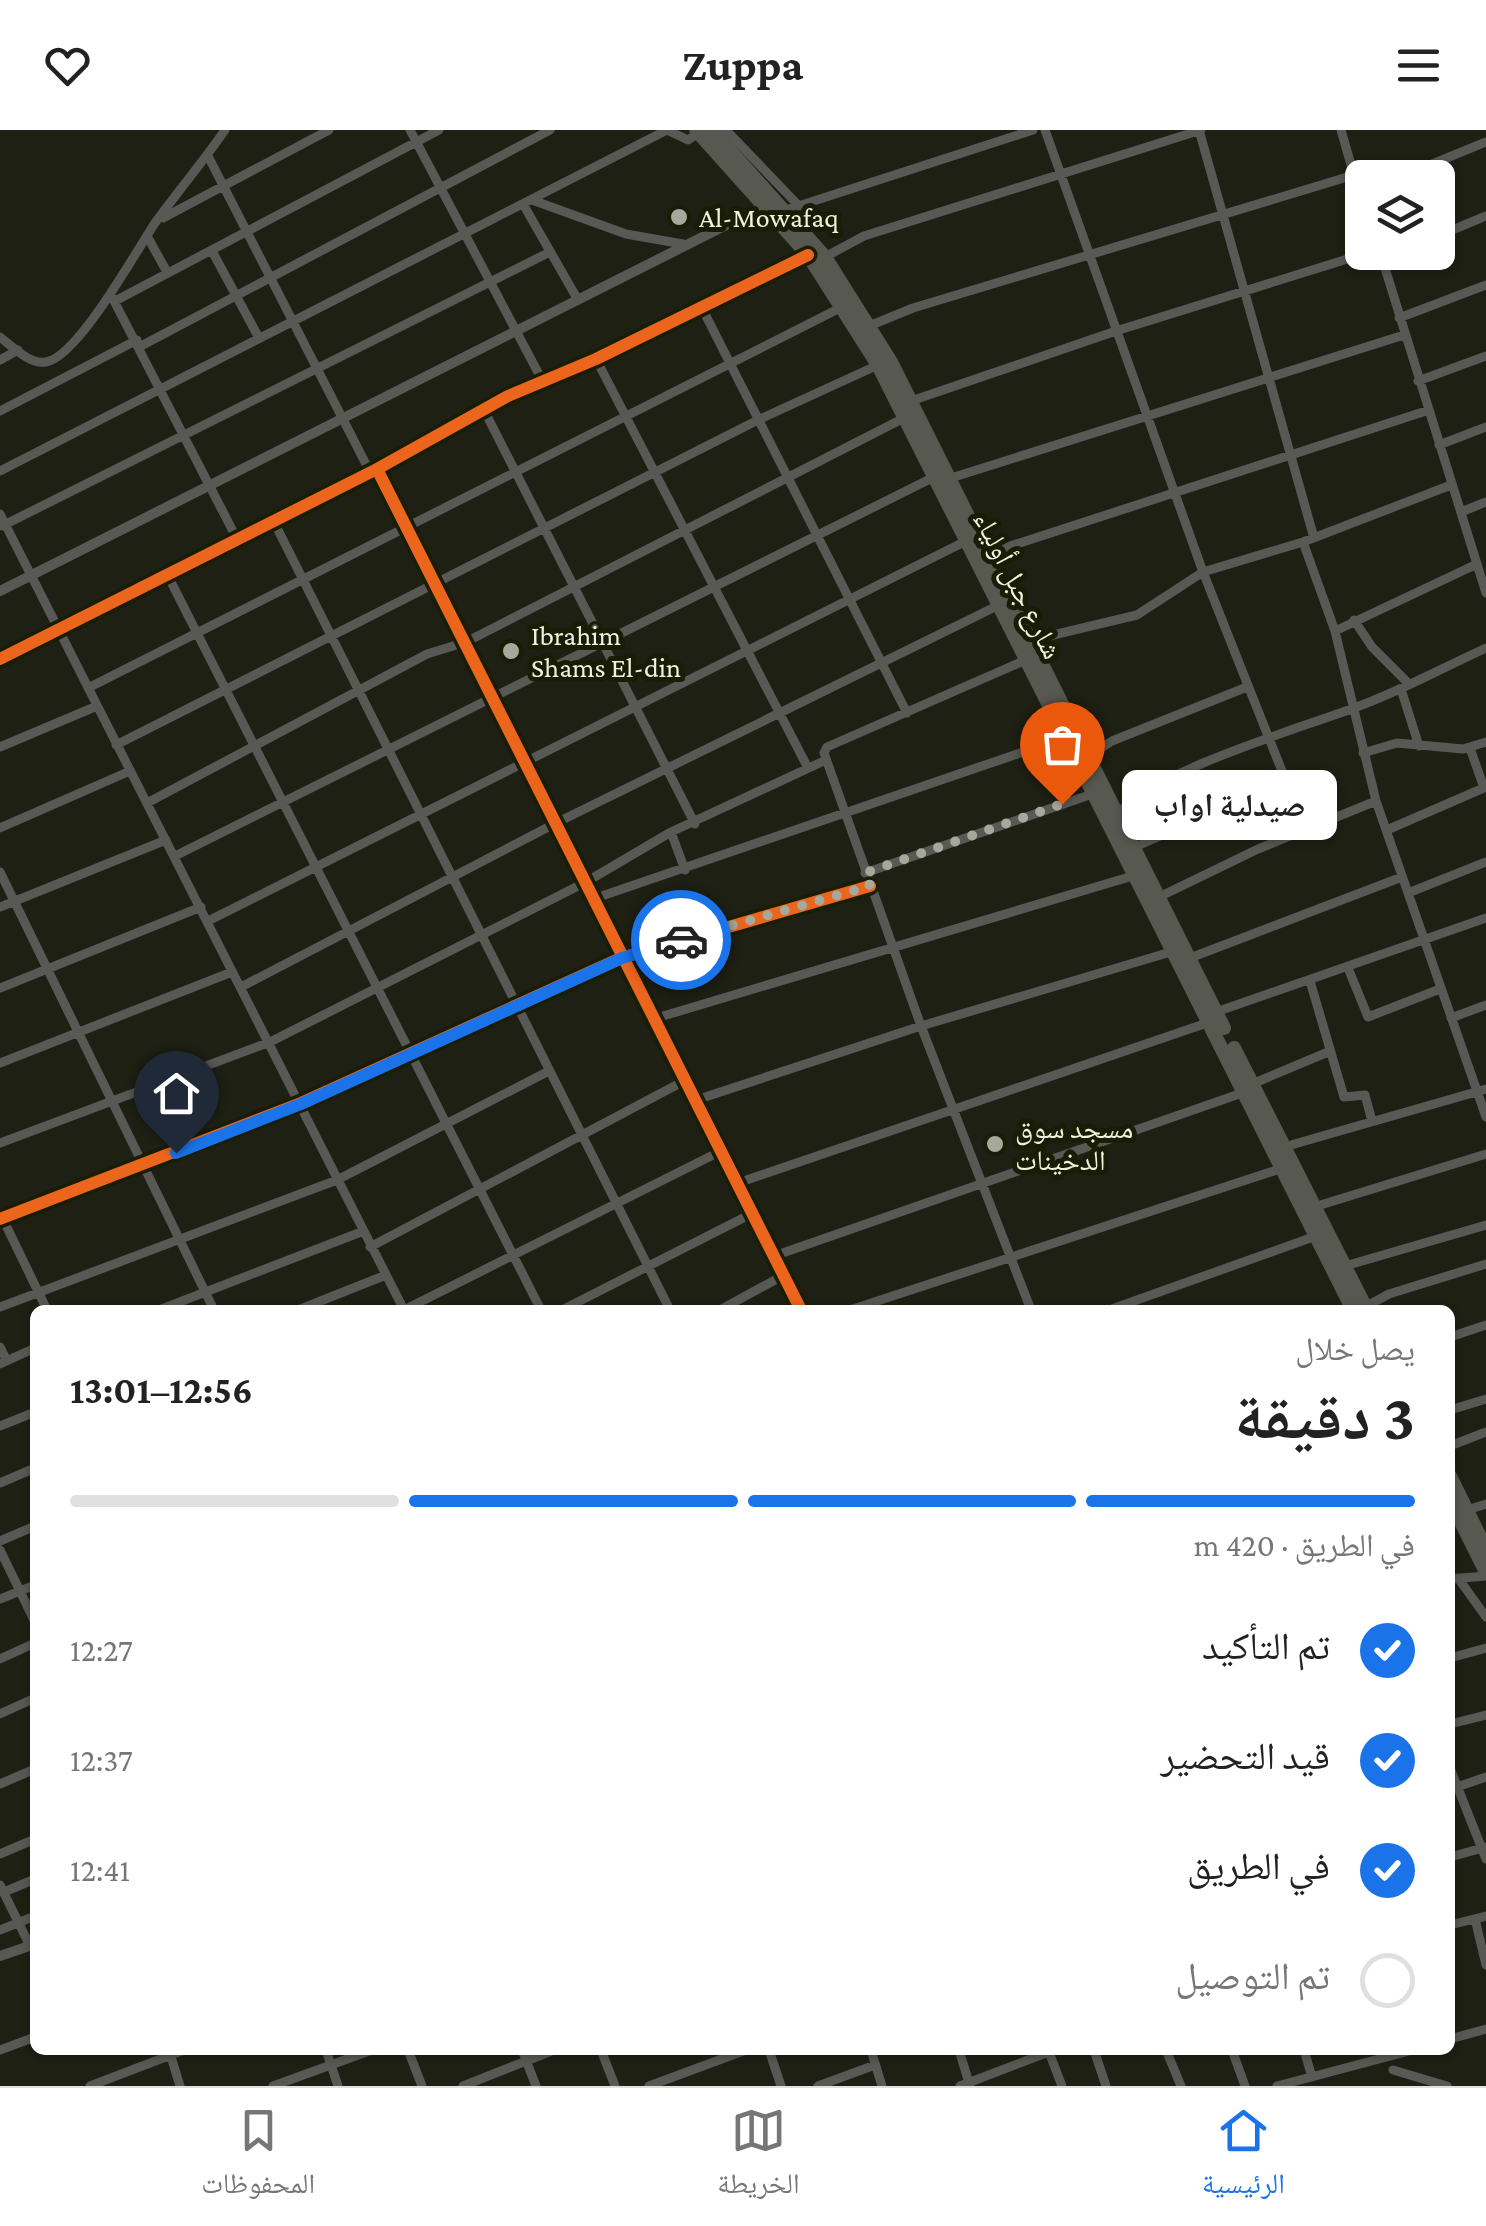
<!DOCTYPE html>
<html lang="ar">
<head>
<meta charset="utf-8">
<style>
	:root { --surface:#fff; --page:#f2f2f2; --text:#222; --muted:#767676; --line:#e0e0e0; --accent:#1a73e8 }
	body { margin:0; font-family:"Crimson Pro","Noto Naskh Arabic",serif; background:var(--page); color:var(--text); direction:rtl; height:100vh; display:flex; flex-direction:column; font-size:38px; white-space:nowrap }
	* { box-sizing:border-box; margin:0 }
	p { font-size:32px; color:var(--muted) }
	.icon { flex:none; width:55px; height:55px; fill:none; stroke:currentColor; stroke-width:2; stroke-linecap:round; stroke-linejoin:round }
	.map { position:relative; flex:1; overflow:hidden; direction:ltr }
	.side { position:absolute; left:30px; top:1175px; width:1425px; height:750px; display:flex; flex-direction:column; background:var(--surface); border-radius:15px; box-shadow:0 2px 8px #0004; direction:rtl }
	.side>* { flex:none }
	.tools { position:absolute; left:1345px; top:30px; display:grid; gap:20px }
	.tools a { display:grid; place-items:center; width:110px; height:110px; border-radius:15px; background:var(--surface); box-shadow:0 2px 8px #0004; font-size:50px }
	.pin { position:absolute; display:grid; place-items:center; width:85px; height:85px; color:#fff; margin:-102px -42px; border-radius:50% 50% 50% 0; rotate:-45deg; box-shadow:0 0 10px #0007 }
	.pin .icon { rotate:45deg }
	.courier { position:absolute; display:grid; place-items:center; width:100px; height:100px; margin:-50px; border:8px solid #1a73e8; border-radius:50%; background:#fff; color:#222; box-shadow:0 2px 12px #0007 }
	.bubble { position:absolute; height:70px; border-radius:15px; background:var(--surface); box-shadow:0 2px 8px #0004; font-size:32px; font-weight:700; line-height:70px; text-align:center; direction:rtl }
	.headline em { font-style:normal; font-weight:700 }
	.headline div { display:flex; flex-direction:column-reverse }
	.headline { display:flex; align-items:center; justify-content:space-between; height:170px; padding:0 40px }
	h1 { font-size:65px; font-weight:700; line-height:75px }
	.bar { display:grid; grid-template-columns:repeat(4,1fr); gap:15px 10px; align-content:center; height:120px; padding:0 40px }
	.bar i { height:12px; border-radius:8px; background:var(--line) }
	.bar .on { background:var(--accent) }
	.bar p { grid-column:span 4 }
	ol { padding:0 40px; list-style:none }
	li { display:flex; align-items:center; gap:30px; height:110px }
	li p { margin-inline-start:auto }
	li .icon { padding:10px; border-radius:50%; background:var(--accent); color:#fff; stroke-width:4 }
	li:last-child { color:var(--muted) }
	li i { width:55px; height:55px; border:5px solid var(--line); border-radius:50% }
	header { display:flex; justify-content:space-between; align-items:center; height:130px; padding:0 40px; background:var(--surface); font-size:45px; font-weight:700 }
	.tabs { display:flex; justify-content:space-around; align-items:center; height:140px; border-top:2px solid var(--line); background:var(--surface); font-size:28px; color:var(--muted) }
	.tabs a { display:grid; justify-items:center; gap:5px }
	.tabs .on { color:var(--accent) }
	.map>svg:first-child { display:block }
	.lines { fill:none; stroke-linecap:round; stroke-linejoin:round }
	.minor { stroke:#585954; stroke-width:9 }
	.tertiary { stroke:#585954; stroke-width:10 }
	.primary { stroke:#575850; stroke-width:14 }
	.cycleway-casing { stroke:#191d05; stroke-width:19 }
	.cycleway { stroke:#eb651d; stroke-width:12 }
	.done { stroke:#a5a89a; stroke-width:10; stroke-dasharray:0 18 }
	.route { stroke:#1a73e8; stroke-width:12 }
	.poi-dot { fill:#a5a89a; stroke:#191d05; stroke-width:4 }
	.labels { text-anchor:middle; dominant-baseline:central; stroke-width:10; stroke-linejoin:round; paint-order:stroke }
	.poi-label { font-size:28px; fill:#eef2e2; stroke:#191d05; text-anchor:start }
	.street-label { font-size:28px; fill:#eef2e2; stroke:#191d05 }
</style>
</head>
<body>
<header><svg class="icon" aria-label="menu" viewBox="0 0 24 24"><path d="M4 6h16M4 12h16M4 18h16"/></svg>Zuppa<svg class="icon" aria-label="heart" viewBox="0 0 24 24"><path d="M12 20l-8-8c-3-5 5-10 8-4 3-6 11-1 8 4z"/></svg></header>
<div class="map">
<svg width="1486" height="1956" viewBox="0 0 1486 1956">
	<rect width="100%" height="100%" fill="#1e2014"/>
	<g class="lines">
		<!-- minor -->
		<path class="minor" d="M410,0L542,250
			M726,0L799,76
			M1045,0L1203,442L1305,699
			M1199,0L1314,408
			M1341,0L1362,73
			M208,26L370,342
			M1398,48L1486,12
			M532,70L626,104L683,114
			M523,74L578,170
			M786,80L1033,0
			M163,88L329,0
			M147,106L167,142
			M1438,106L1486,86
			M212,121L259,208
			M1380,122L1486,463
			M825,127L864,106L1201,0
			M1382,129L1398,122
			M112,167L237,409
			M115,171L439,0
			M701,176L907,583
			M1399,188L1486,155
			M869,196L913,178L1354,45
			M0,207C12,216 30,235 46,232C78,227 136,121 155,93C178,61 203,32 225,0
			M141,216L550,0
			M596,229L808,638
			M0,230L18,220
			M1418,251L1486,226
			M911,271L1116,201L1370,122
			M0,281L137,210
			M485,282L695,694
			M1439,315L1486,297
			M377,339L801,1180
			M0,341L667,0L688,10L699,3
			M951,348L1404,205
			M1461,382L1486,372
			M0,384L404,1180
			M273,390L670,1180
			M2,396L550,122
			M1303,412L1335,501L1376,671L1486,987
			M989,423L1426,281
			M168,446L541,1180
			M1354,490L1372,517L1409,554
			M1335,501L1477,434
			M1032,510L1137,485L1203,442L1303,412L1451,355
			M0,529L377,339L508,266L596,229L808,125
			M1028,529L827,617L824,623L921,896L1031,1180
			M88,558L844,176
			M1401,559L1419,616
			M116,615L758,290L878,235
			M0,617L97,576
			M1470,618L1484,658
			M1363,623L1397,613L1463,619L1486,612
			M1089,626L1112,611L1247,557
			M147,673L427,524L466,512L904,288
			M1118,683C1163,638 1292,601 1354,578C1399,562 1442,538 1486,518
			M0,698L130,641
			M1387,700L1486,657
			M671,702L685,740
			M1135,717L1285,651
			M175,726L934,347
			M0,742L214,1180
			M865,743L1095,663
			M1408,763L1486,732
			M1159,767L1258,719L1376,671
			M593,769L1067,607
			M0,777L166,710
			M208,791L970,409
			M1190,828L1402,747
			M1348,838L1368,887L1440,859
			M1310,851L1344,967L1365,965L1372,991
			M241,857L556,693L999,475
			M0,858L201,777
			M1216,882L1486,788
			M1451,888L1486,875
			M653,889L1136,745
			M0,933L232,842
			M1252,954L1328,922
			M693,971L921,896L1174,821
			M0,1013L270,912L586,752L671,702L826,630
			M1284,1017L1486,959
			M735,1054L1210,892
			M1314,1077L1486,1024
			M1,1085L47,1180
			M0,1089L301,973L621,828L870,756
			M370,1117L684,951
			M774,1126L1245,962
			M1345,1136L1486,1095
			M0,1177L337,1050L549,941
			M1365,1177L1389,1164L1486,1134
			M159,1180L361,1102
			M298,1180L386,1145
			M404,1180L719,1022
			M562,1180L751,1084
			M720,1180L784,1145
			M850,1180L1283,1038
			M1109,1180L1316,1106
			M1450,1207L1486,1195
			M0,1217L7,1231
			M0,1234L35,1218
			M1450,1280L1486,1269
			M0,1296L35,1282
			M1450,1316L1486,1302
			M0,1353L35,1338
			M1467,1380L1486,1374
			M0,1411L35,1396
			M0,1420L35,1492
			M1458,1448L1486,1487
			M1450,1449L1486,1446
			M0,1469L35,1455
			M1450,1528L1486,1518
			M0,1529L35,1513
			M0,1584L35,1568
			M1450,1594L1486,1585
			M1450,1638L1486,1729
			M0,1654L35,1639
			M1457,1657L1486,1647
			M0,1724L35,1709
			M1450,1727L1486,1717
			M0,1755L30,1816
			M4,1762L35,1749
			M1475,1789L1486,1835
			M1450,1795L1486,1786
			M0,1800L35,1786
			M1450,1909L1486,1899
			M0,1920L35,1907
			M169,1920L180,1956
			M326,1920L338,1956
			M408,1920L422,1956
			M522,1920L536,1956
			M601,1920L615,1956
			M769,1920L781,1956
			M871,1920L882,1956
			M959,1920L970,1956
			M1094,1920L1106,1956
			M1166,1920L1181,1956
			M1232,1920L1245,1956
			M1304,1920L1312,1947
			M1049,1922L1062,1956
			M1393,1940L1447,1956
			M90,1956L184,1920
			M273,1956L372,1920
			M463,1956L554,1920
			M649,1956L746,1920
			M818,1956L875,1935
			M960,1956L1054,1920
			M1277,1956L1413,1920"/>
		<!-- tertiary -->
		<path class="tertiary" d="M0,461L766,75
			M0,1826L35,1814"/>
		<!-- primary -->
		<path class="primary" d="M696,0L808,125L878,235L1353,1180
			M712,0L825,127L891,232L1224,898
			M1234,918L1367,1180
			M1450,1346L1486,1419
			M1450,1370L1486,1442"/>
		<!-- cycleway casing -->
		<g class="cycleway-casing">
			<path id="cycleway" d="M377,339L801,1180
				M0,529L377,339L508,266L596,229L808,125
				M0,1089L301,973L621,828L870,756"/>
		</g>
		<!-- cycleway -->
		<use href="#cycleway" class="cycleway"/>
	</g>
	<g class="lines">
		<!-- done -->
		<path class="done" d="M681,810L870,756L865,743L1062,674"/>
		<!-- route -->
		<path class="route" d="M176,1023L301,974L622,828L681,810"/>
	</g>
	<!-- markers -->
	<g class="poi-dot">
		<circle cx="679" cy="87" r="10"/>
		<circle cx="511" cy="521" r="10"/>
		<circle cx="995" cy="1014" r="10"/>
	</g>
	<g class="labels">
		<!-- poi labels -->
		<g class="poi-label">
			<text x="699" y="87">Al-Mowafaq</text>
			<text x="531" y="505">Ibrahim<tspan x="531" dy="32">Shams El-din</tspan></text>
			<text x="1015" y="998">مسجد سوق<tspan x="1015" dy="32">الدخينات</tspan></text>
		</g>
		<!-- street labels -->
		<g class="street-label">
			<text transform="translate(1018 455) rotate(63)">شارع جبل أولياء</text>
		</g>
	</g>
</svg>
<div class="tools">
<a><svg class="icon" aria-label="layers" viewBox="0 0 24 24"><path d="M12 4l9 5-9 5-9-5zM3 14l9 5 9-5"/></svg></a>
</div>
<div class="pin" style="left:1062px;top:674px;background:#ea580c"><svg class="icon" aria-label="bag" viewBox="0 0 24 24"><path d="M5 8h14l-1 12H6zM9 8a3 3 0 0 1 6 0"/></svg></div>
<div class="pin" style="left:176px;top:1023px;background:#1f2937"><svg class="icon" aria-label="home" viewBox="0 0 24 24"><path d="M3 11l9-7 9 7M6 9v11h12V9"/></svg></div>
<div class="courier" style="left:681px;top:810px"><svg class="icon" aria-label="car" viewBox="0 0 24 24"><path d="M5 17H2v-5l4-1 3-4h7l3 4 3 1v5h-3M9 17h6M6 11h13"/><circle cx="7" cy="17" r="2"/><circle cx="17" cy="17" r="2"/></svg></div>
<div class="bubble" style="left:1122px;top:640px;width:215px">صيدلية اواب</div>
<section class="side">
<div class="headline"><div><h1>3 دقيقة</h1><p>يصل خلال</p></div><em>12:56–13:01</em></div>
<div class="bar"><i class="on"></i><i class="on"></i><i class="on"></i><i></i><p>في الطريق · 420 m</p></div>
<ol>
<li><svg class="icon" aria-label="check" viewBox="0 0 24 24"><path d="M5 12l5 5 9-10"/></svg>تم التأكيد<p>12:27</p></li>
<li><svg class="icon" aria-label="check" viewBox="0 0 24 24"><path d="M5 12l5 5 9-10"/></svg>قيد التحضير<p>12:37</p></li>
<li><svg class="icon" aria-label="check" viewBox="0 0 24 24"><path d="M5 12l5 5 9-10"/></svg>في الطريق<p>12:41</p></li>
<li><i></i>تم التوصيل</li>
</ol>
</section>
</div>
<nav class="tabs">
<a class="on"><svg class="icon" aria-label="home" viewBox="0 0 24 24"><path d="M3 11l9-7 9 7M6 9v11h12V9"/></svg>الرئيسية</a>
<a><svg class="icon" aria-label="map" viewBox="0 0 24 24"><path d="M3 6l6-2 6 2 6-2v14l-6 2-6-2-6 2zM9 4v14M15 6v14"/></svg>الخريطة</a>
<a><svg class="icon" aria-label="saved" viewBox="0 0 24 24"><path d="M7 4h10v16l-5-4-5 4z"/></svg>المحفوظات</a>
</nav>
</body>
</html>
